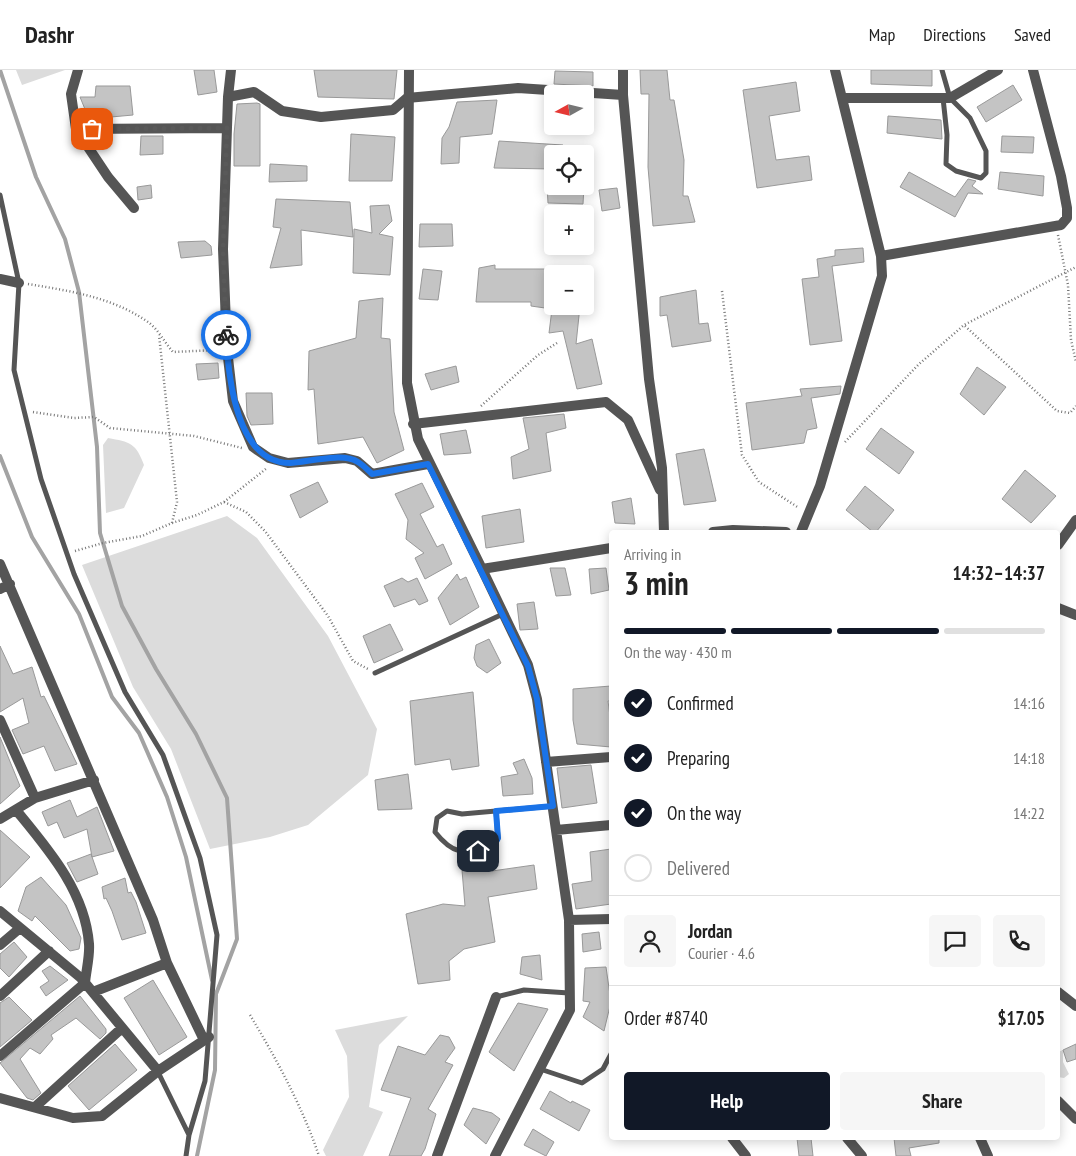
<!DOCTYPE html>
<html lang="en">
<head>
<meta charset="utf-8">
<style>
	:root { --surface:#fff; --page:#f6f6f6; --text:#222; --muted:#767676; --line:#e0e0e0; --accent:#111827 }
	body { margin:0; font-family:"PT Sans Narrow",sans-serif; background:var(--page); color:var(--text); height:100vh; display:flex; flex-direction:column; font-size:19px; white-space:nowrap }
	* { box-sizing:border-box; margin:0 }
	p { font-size:16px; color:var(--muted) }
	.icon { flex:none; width:28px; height:28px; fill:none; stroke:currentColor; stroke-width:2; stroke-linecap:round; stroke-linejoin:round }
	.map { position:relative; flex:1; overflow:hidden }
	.side { position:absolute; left:609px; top:460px; width:451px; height:610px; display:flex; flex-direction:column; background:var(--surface); border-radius:5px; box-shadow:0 2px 12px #0003 }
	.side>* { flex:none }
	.needle { width:32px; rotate:262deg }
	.buttons { position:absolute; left:544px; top:15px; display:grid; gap:10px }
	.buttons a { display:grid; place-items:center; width:50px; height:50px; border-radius:5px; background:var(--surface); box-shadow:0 2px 12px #0003; font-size:25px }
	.pin { position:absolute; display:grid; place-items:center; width:42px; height:42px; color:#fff; margin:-21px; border-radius:10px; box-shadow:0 2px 8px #0006 }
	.courier { position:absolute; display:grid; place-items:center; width:50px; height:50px; margin:-25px; border:4px solid #1a73e8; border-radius:50%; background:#fff; color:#222; box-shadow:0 1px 6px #0007 }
	.summary em { font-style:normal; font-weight:700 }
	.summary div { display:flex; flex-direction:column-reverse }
	.summary { display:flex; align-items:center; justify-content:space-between; height:85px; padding:0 15px }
	h1 { font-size:32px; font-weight:700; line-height:38px }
	.bar { display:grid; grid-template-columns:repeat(4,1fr); gap:8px 5px; align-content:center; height:60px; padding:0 15px }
	.bar i { height:6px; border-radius:4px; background:var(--line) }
	.bar .active { background:var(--accent) }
	.bar p { grid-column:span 4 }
	.line { display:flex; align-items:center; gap:12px; padding:0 15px; border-top:1px solid var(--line) }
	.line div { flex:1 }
	.round { display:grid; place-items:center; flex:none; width:52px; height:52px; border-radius:5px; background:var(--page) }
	ol { padding:0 15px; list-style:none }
	li { display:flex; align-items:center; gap:15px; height:55px }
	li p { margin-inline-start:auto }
	li .icon { padding:5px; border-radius:50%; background:var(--accent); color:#fff; stroke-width:4 }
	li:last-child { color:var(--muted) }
	li i { width:28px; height:28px; border:2px solid var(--line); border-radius:50% }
	.primary-button { display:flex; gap:10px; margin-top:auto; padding:10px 15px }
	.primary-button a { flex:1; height:58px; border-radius:5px; background:var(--accent); color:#fff; font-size:20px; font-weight:700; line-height:58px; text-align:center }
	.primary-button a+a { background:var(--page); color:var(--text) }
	header { display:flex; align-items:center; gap:30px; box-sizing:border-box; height:70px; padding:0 25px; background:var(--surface); border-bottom:1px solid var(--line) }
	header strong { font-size:24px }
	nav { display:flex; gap:28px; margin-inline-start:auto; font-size:18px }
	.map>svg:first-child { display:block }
	.green { fill:#dcdcdc }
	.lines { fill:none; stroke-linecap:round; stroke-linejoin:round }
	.stream { stroke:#a3a3a3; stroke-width:4 }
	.building { fill:#c4c4c4; stroke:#999 }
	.path { stroke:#777; stroke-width:2.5; stroke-dasharray:1 2.5; stroke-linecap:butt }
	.service { stroke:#555; stroke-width:5 }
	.minor { stroke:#555; stroke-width:10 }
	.tertiary { stroke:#555; stroke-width:10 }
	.done { stroke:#595959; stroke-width:5; stroke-dasharray:0 9 }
	.route { stroke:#1a73e8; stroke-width:6 }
</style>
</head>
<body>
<header>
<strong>Dashr</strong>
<nav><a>Map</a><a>Directions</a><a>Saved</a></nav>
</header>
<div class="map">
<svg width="1076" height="1086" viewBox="0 0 1076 1086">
	<rect width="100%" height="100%" fill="#fff"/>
	<!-- green -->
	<path class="green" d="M16,0H65L22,15Z
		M108,368C130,372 136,373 144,395L124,438L106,443L103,375Z
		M227,446L257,468L328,566L377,659L368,705L308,755L270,767L210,779L171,679L133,617L82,495Z
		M408,946L379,975L369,1037L383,1042L363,1086H326L323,1080L349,1027L347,986L335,960Z
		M1063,980V992L1069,1004L1064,1008L1058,1007V982Z"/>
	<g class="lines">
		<!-- stream -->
		<path class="stream" d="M0,0L36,107L65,169L79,222L97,377L100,463L122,536L156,599L196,664L227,728L237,869L216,924
			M0,386L32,467L79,544L112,627L139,663L167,727L186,787L212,910
			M197,1086L215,1000L216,924"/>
	</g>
	<!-- building -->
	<path class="building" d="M194,0H214L217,22L198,25Z
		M314,0H397L394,29L318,27Z
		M640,0H667L670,30H674L684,90L683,126H688L695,152L653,156L648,97L649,24H641Z
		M871,0H932V16L871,14Z
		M555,1L593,2V16L554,14Z
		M796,12L800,41L769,46L776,90L809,86L812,110L757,118L743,20Z
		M1013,15L1022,30L986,52L977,37Z
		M96,16H130L133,45L89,49L80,27H95Z
		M497,30L492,64L460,67L459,93L441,94L442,68L449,57L457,32Z
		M257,33L260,34V96H234V64L237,34Z
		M888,46L941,50L942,69L887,63Z
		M351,64L395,67L392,111H349Z
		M141,66H163V84L140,85Z
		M1002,66L1034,67L1033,83L1001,82Z
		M499,71L563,75L564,84H552V99L494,98Z
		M270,94L307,96V111L269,112Z
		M909,102L955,127L968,109L976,111L972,116L983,124L968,123L955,147L900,117Z
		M1000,102L1044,106L1043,126L998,119Z
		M151,115L152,128L138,130L137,117Z
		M547,116H584L583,134L548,133Z
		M617,118L620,138L602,141L599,120Z
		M276,129L350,132L353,167L301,160L302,195L270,198L281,158L273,157Z
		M389,135L392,151L379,164L393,167L390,205L353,203L354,159L372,163L370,136Z
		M420,154H452L453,176L419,177Z
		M205,171L211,176L212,185L181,188L178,172Z
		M863,178L864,192L832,196L842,271L810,275L802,209L819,207L817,189L835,186V180Z
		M495,195V199H552V236H580L576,274L592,269L602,314L577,319L563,261L549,263L552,239L531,236V232H476L479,198Z
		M423,199L442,201L438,230L419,229Z
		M696,220L699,254L708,253L711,271L672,277L667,245L660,246V227Z
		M383,228L381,268L390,269L394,342L404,380L377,393L363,367L318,374L314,319L308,320L309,281L356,268L359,231Z
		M218,293L219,308L198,310L196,294Z
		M456,296L459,312L431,320L425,304Z
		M977,297L1006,317L984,345L960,324Z
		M841,316L840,324L811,328L817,358L807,360L804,373L752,380L746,333L802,326L800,319Z
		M246,323H272L273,354L251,355L247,346Z
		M564,344L566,358L546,363L551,401L513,409L511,387L529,379L523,348Z
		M881,358L914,382L899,404L866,379Z
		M466,360L471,383L444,385L440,364Z
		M704,379L716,431L684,435L676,384Z
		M1025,400L1056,426L1031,453L1002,429Z
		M318,412L328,432L300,448L290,425Z
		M422,413L434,437L420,444L437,477L443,474L452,494L425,509L415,488L424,483L406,469L408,450L395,424Z
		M865,416L894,440L876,462H873L846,440Z
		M631,428L635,454L615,453L612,432Z
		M520,439L524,472L486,478L482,446Z
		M550,498H565L571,525L556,526Z
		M606,498L609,520L591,524L589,499Z
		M457,504L460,510L466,507L479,537L450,555L438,528Z
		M402,508L408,512L417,508L428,531L419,535L415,529L394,537L384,516Z
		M534,532L538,559L520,560L517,534Z
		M390,554L403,580L374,593L363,566Z
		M489,569L501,593L487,603L477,596L474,588L476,575Z
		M0,576L13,604L32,597L41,627L44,626L77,694L55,701L44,676L23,684L12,660L29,653L23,628L0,642Z
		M611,616V631H608L611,654V677L577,674L573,650V619Z
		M473,622L479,696L452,700L450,689L415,695L410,631Z
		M0,667L20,716L0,734Z
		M524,689L532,708L533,724L503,726L501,707L518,704L513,693Z
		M591,695L597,733L562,738L557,698Z
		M408,704L412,739L378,740L375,710Z
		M70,730L77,747L97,737L114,781L92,787L87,759L64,768L57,752L48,756L42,742Z
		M0,760L30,787L0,818Z
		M611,779V834L576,839L572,814L592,811L590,782Z
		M91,784L98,804L77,812L67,793Z
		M534,795L537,819L488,827L495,872L464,879L449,891L450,910L418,914L406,844L443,834L465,836L462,800L491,796L492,801Z
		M41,807L66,835L81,868L79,879L70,881L35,846L32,851L18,841L26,817Z
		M125,808L128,823L131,822L136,832L146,863L122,870L112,841L106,828L104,829L102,817Z
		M599,862L601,879L583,882L582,864Z
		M14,872L27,887L9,907L0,898V884Z
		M540,885L542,910L520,904L522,887Z
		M50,896L68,910L46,926L40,917L49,911L42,901Z
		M606,897L611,932L604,961L583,947L590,932L583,931L585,898Z
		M153,910L187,967L159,985L124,928Z
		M80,926L106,959V963L100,969L76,948L51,965L53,969L40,984L30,978L20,989L41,1023L33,1030L27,1028L0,993Z
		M9,927L32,950L0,977V933Z
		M518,933L548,939L514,1001L489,982Z
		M440,965L449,967L455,978L445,992L453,995L428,1039L436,1044L425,1079L421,1086H389L411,1028L381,1020L398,976L425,985Z
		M115,974L137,1000L89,1040L68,1016Z
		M1076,974V989L1067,992L1063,980Z
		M550,1021L571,1033L572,1031L590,1040L579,1061L540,1039Z
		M473,1038L492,1043L500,1049L486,1074L464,1055Z
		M533,1059L554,1072L546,1086L524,1075Z
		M797,1068H811L813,1086H799Z
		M894,1068H939V1073L909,1078L911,1086H896Z"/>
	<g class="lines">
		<!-- path -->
		<path class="path" d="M1058,165L1068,215L1071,270L1076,292
			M28,214C70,221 112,227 148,252C158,259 165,273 173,282L217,280
			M722,221L742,385L759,412L799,438
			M965,256L1057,341L1070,343L1076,336
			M481,336L538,285L557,273
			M33,342L74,348L94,347L110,358L194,366L242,378
			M845,372L918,295L964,255L1076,197
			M224,432L246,442L265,461L328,546L353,591L368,599
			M172,453L197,445L224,432L267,398
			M75,481L103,473L142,466L172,453L177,432L159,265
			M250,945C277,990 302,1036 319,1086"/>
		<!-- service -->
		<path class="service" d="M942,0L950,28L970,48L986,81V103L981,108L956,101L946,94L947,65L943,28
			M0,125L19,213L14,300L41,409L74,504L125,622L163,685L200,788L217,865L205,1011L189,1065
			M375,603L503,544
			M496,741L498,768L492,779C464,783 454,786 435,762L437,748L447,741L462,744L553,736
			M496,927L524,920L569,923
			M540,999L582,1013L603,999L611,984
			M158,1002L189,1065L186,1086"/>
		<!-- minor -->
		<path class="minor" d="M78,0L71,24L76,59L227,58
			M623,25L649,309L662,398L664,462
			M228,27L231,0
			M842,28H950L998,0
			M76,59L108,107L134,138
			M881,186L1061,155L1067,148V138L1061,106L1033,0
			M0,209L19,213
			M413,354L606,332L628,350L660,420
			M428,394L372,404L357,391L345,388L288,393L269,388L253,377L233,331L227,279L223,179L228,27L254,22L282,41L321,47L393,40L407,28L518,18L623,25V0
			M801,462L820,416L882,206L881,186L835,0
			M1058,475L1076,450
			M0,494L153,850L167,893L204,970
			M482,499L528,595L537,629L569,850L570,940L495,1086
			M0,519L10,514
			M1058,538L1076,545
			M0,650L35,728L0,749
			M546,692L611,687
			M35,728L94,710
			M556,760L611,755
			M0,841L81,908L158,1001
			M569,850L611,849
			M0,875L20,858
			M93,922L167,893
			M1058,922L1076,936
			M0,926L49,881
			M0,986L85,913C86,901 90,886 89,874C85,821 48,779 16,740
			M0,1028L73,1048L102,1046L158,1001L209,967
			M1058,1031L1076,1049
			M35,1037L122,958
			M732,1068L746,1086
			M847,1068L862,1086
			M437,1086L496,927"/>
		<!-- tertiary -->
		<path class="tertiary" d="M409,0L407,313L418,369L482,499L611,478
			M713,462L733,460L786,462
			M980,1068L988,1086"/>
	</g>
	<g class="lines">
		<!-- done -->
		<path class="done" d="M92,59L227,58L223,179L226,265"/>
		<!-- route -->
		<path class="route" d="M226,265C228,304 235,393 290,393C308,392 343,382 358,392C363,395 368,400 372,404L428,394L528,596L537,629L553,736L496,741L498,768L492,779L478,781"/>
	</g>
</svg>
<div class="buttons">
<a><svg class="needle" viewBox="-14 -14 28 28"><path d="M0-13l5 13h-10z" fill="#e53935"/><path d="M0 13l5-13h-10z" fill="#767676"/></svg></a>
<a><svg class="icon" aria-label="locate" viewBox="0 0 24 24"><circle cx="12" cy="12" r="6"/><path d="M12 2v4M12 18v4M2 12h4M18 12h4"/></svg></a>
<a>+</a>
<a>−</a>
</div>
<div class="pin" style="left:92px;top:59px;background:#ea580c"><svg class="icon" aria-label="bag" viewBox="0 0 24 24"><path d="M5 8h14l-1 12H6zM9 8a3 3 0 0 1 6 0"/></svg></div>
<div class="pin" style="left:478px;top:781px;background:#1f2937"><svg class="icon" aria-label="home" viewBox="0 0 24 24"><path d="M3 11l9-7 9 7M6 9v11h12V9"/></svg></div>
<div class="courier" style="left:226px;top:265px"><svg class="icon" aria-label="bike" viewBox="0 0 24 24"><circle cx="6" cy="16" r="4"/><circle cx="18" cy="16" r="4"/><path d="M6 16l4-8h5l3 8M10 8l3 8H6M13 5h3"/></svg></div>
<section class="side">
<div class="summary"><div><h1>3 min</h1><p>Arriving in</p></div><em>14:32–14:37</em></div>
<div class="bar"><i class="active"></i><i class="active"></i><i class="active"></i><i></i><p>On the way · 430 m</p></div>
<ol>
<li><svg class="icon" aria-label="check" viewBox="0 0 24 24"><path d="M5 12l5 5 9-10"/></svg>Confirmed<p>14:16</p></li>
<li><svg class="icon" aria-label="check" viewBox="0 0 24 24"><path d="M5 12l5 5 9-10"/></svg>Preparing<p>14:18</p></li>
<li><svg class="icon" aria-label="check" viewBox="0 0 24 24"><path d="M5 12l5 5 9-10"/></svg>On the way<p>14:22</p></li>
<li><i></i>Delivered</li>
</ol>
<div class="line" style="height:90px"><a class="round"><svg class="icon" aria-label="person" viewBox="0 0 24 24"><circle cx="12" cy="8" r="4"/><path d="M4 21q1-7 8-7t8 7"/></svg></a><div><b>Jordan</b><p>Courier · 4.6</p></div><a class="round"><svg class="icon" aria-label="chat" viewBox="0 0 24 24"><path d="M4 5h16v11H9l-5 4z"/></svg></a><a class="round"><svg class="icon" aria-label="phone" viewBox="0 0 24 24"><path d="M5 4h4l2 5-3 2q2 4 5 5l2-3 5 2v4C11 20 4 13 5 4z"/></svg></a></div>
<div class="line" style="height:65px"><div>Order #8740</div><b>$17.05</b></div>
<div class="primary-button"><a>Help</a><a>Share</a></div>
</section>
</div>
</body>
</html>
